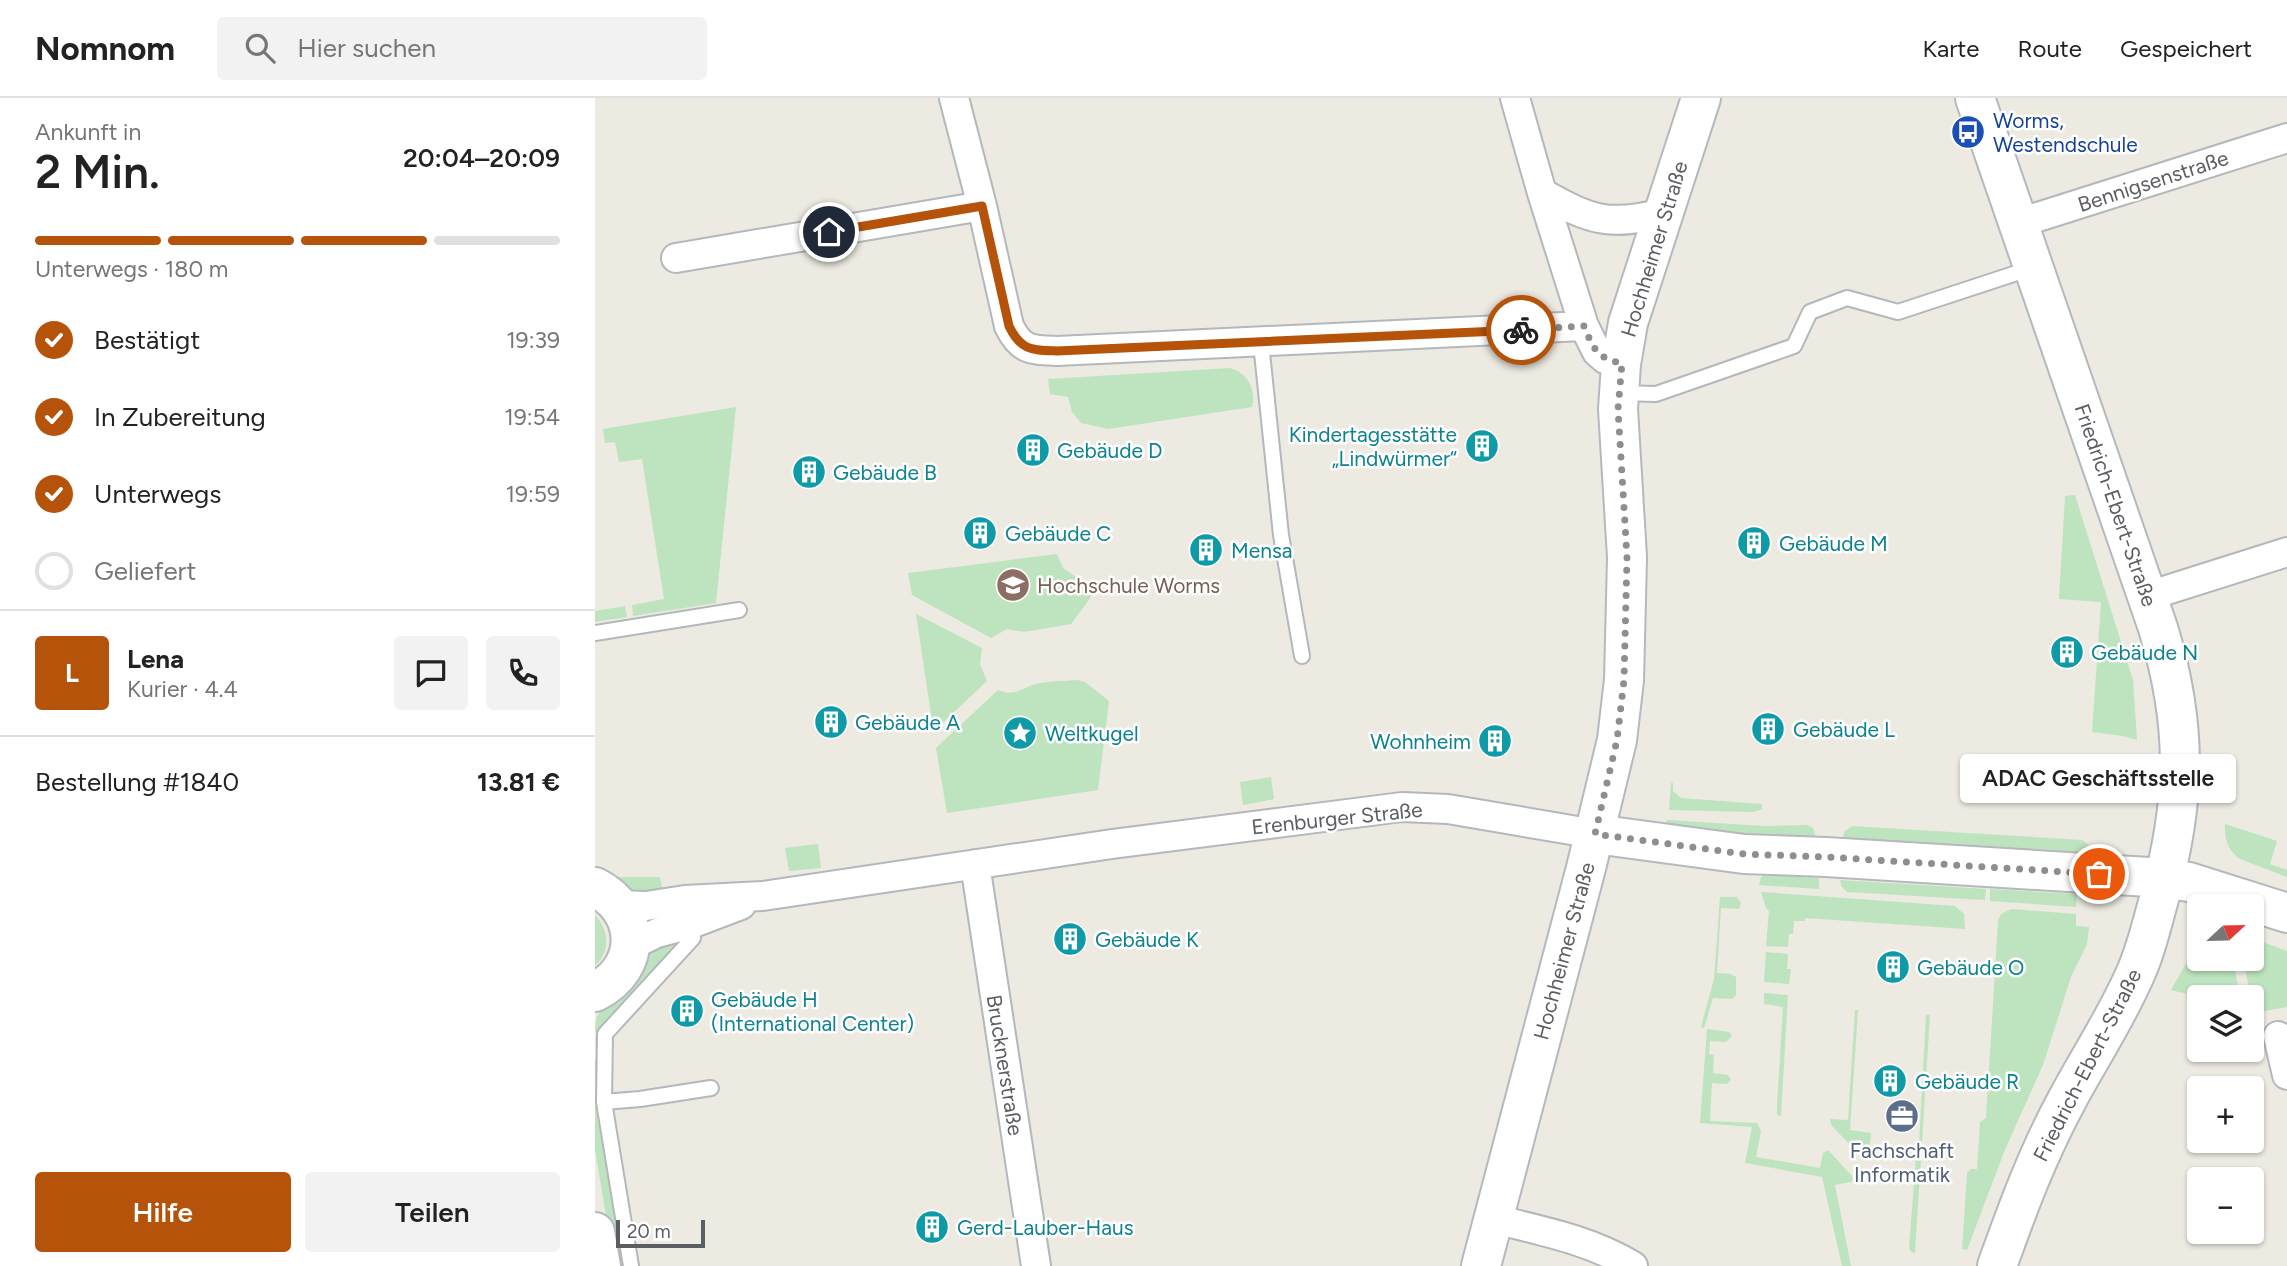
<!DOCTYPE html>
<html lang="de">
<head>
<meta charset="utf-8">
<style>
	:root { --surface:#fff; --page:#f2f2f2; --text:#222; --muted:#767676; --line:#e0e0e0; --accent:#b45309 }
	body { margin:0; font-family:Figtree,sans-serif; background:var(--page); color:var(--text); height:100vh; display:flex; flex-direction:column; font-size:26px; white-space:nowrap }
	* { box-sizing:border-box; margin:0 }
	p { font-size:23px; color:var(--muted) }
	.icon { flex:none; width:38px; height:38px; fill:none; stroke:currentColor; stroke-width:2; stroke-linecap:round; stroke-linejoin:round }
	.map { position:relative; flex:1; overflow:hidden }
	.side { display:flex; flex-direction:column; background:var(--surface); width:595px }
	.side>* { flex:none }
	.needle { width:46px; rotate:68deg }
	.fabs { position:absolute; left:1592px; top:796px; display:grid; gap:14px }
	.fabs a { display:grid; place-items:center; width:77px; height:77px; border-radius:7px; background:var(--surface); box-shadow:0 2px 5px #0004; font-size:35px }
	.scale { position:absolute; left:21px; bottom:18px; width:89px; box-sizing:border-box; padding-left:7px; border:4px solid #5a5d62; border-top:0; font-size:19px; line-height:24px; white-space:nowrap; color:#5a5d62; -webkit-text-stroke:5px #fff; paint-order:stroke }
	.pin { position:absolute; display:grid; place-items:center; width:60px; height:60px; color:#fff; margin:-30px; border:4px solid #fff; border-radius:50%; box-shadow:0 2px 7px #0007 }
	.courier { position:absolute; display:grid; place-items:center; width:70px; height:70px; margin:-35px; border:5px solid #b45309; border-radius:50%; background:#fff; color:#222; box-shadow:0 2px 9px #0007 }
	.bubble { position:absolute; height:49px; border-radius:7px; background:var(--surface); box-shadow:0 2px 5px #0004; font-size:23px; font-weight:600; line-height:49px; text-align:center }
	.head em { font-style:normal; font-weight:600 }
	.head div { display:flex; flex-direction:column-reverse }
	.head { display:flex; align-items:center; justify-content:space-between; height:119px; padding:0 35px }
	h1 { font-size:46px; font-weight:600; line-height:52px }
	.bar { display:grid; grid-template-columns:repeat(4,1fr); gap:10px 7px; align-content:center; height:84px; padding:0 35px }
	.bar i { height:9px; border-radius:5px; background:var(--line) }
	.bar .selected { background:var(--accent) }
	.bar p { grid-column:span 4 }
	.line { display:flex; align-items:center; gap:18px; padding:0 35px; border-top:2px solid var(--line) }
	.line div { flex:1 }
	.round { display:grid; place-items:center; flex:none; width:74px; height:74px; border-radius:7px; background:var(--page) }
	ol { padding:0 35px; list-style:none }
	li { display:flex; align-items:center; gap:21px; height:77px }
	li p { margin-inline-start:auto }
	li .icon { padding:7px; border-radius:50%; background:var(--accent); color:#fff; stroke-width:4 }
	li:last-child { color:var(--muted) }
	li i { width:38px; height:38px; border:4px solid var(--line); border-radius:50% }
	.button { display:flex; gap:14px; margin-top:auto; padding:14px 35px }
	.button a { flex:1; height:80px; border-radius:7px; background:var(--accent); color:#fff; font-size:28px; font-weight:600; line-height:80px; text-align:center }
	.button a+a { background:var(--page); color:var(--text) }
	header { display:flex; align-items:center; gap:42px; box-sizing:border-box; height:98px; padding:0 35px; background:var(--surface); border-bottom:2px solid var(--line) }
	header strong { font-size:33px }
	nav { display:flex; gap:38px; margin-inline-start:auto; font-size:24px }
	.search { width:490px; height:63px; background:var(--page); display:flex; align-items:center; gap:18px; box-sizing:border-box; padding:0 24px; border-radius:7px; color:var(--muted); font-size:26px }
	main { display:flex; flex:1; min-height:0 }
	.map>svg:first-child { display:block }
	.green { fill:#bde4be }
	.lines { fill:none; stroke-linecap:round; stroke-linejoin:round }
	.lane-casing { stroke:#b4b7bb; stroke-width:18 }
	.street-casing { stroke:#b4b7bb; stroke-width:32 }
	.secondary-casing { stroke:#b5b8bd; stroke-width:42 }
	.lane { stroke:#fff; stroke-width:14 }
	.street { stroke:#fff; stroke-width:28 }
	.secondary { stroke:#fff; stroke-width:38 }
	.done { stroke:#8d8e8e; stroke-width:7; stroke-dasharray:0 12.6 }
	.route { stroke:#b45309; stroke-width:9 }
	.labels { text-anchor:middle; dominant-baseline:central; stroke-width:5; stroke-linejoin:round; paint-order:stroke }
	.transit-label { font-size:21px; fill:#164399; stroke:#fff; text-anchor:start }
	.street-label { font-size:21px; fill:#5a5d62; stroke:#fff }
	.culture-label { font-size:21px; fill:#0d838f; stroke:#fff; text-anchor:start }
	.education-label { font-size:21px; fill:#785e54; stroke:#fff; text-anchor:start }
	.service-label { font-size:21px; fill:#4e5e75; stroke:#fff }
</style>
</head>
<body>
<header>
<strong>Nomnom</strong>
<div class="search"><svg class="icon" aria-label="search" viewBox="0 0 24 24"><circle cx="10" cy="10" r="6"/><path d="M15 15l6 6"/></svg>Hier suchen</div>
<nav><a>Karte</a><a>Route</a><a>Gespeichert</a></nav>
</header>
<main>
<section class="side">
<div class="head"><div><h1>2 Min.</h1><p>Ankunft in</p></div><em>20:04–20:09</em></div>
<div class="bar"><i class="selected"></i><i class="selected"></i><i class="selected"></i><i></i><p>Unterwegs · 180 m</p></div>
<ol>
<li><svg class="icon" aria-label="check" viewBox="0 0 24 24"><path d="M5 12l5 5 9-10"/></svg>Bestätigt<p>19:39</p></li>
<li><svg class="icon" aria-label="check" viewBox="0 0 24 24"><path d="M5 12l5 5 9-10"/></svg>In Zubereitung<p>19:54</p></li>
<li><svg class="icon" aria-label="check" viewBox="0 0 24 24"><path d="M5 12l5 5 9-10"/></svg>Unterwegs<p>19:59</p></li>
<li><i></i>Geliefert</li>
</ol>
<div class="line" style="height:126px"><b class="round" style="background:var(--accent);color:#fff">L</b><div><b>Lena</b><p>Kurier · 4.4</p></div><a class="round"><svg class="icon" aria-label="chat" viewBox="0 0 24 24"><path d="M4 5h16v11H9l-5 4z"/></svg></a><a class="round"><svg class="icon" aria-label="phone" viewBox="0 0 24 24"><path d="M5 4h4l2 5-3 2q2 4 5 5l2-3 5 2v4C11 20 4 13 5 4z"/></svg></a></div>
<div class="line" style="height:91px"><div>Bestellung #1840</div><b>13.81 €</b></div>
<div class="button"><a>Hilfe</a><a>Teilen</a></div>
</section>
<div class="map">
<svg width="1692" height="1168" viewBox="0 0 1692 1168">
	<rect width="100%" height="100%" fill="#eceae1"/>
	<!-- green -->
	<path class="green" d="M635,270C652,274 662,292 657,309L513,331L486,325L477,314L473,299L455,296L453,281Z
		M141,309L121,505L38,518L37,507L69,501L47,361L24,364L20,344L10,345L8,331Z
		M1480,397L1538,582L1542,642L1528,638L1497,634L1506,504L1464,501L1470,398Z
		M462,456L468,470L490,485L496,499L476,526L429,534L412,531L396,540L317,497L313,475Z
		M30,508L32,519L0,524V513Z
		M321,516L387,550L385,566L392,583L341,631L338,630Z
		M482,582L490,584L514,603L503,692L352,715L341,650L403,592C422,599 425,590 441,586C454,583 469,583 482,582Z
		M676,679L679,701L648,707L645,684Z
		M1076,685H1078V693L1086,700L1167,706V711L1159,714L1074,712Z
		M1072,722L1169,728L1212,727L1218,730L1221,739L1180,740L1071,733Z
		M1630,726L1682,743L1675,766L1692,772V779L1645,761C1632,751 1630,743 1630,726Z
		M1257,728L1487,742L1495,748L1497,756L1248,740L1249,734Z
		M223,746L226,770L194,773L190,750Z
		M1169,777L1224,780V791L1164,787L1166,779Z
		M12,779H65L68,794L37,798Z
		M1245,782L1391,791L1390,802L1252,794L1247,789Z
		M1395,791L1482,796L1481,809L1395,803Z
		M1166,794L1360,808L1369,816L1370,831L1210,820V823H1199L1198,836H1194L1193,849L1171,848L1174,813L1171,810Z
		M1125,799H1142L1146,805L1144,811L1126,810L1122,875L1136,876L1141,879V897L1137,901L1118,900L1109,930L1106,929L1119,881Z
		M1416,811L1481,816V828L1494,829L1492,846L1476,879L1448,967L1409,1054L1372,1152L1367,1151L1372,1075L1376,1071H1382L1385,1024L1391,1020L1403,823L1406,816Z
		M0,817C14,832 16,853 0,868Z
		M80,840L81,846L5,933L0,934L1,922L6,909L50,855Z
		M1657,840L1692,853V909L1659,915L1648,861H1657Z
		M1605,847V861H1638L1645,899H1605L1576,892L1597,855Z
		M1171,854L1193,856L1192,871H1196L1194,886L1169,884Z
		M1169,895L1193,897L1186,1018L1182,1017V1008L1188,909L1169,906Z
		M1260,912H1263L1255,1032L1276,1035L1274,1055L1267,1059L1236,1027L1235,1021L1253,1022Z
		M1331,917H1335L1320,1155L1316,1154L1314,1150L1322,1046H1324Z
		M1112,931L1134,934L1137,938L1131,944L1115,943L1114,956L1119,957L1118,975L1133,977L1136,982L1132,986L1117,985L1115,1023L1162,1025L1166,1033L1161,1059L1225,1070L1228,1055L1233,1052L1257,1078L1258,1082L1256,1084L1240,1087L1256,1168H1247L1227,1079L1150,1065L1157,1029L1105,1025Z
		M0,962L3,963V994L30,1165H19L0,1052Z"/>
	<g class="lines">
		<!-- lane casing -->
		<g class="lane-casing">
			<path id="lane" d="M666,245L686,437L707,558
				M1025,295L1061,296L1199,248L1215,214L1252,200L1303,214L1437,170
				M0,535L144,512
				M9,1004L45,1001L116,990
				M36,1168L9,1004L10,936L98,840L96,826"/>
		</g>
		<!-- street casing -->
		<g class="street-casing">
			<path id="street" d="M359,0L387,108L414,228C426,253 437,252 462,253L989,228
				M920,0L947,95L989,228L1002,254L1010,261L1026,266
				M947,95C995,122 1014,129 1068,115
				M1424,125L1692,40
				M81,160L387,108
				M1553,498L1692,454
				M380,766L441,1168
				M24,807L51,808L90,802L168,798L517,746L807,709L853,711L1000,736
				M35,848L62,835L96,826L146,807
				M1683,938L1692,977
				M899,1121C947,1133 995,1142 1038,1168"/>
		</g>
		<!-- secondary casing -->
		<g class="secondary-casing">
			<path id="secondary" d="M1380,0L1563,530C1593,628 1591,703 1564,801C1557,825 1552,849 1542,872C1523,917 1495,959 1472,1002C1443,1055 1422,1112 1402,1168
				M1000,736L1149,756L1231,759L1570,780L1594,784L1692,815
				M0,789C47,813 48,870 0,894
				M0,1134L6,1168
				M886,1168L991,770L1022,642L1029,582L1031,501L1032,459L1023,311L1026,266L1033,225L1106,0"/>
		</g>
		<!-- lane -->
		<use href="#lane" class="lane"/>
		<!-- street -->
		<use href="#street" class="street"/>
		<!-- secondary -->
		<use href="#secondary" class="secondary"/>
	</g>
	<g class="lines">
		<!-- done -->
		<path class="done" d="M926,232L989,228C998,250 1002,261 1027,265L1023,311L1032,459L1029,582L1022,642L1000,736L1149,756L1231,759L1504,776"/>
		<!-- route -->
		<path class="route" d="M234,134L387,108L414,228C426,253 437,252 462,253L926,232"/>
	</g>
	<!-- icons -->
	<defs>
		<g id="bus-disc" transform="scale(1.75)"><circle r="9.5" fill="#1a4fb4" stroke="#fff"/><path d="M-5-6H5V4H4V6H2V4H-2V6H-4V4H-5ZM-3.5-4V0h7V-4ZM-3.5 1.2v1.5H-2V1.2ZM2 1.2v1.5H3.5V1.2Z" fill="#fff"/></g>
		<g id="building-disc" transform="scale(1.75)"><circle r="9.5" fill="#0f9aa8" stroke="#fff"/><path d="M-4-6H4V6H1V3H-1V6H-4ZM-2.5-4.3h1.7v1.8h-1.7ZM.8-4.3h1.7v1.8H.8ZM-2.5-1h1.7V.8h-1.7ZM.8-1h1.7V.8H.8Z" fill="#fff"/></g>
		<g id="university-disc" transform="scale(1.75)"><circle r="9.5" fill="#8d6e63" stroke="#fff"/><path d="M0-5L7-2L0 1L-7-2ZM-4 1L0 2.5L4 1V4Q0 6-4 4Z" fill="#fff"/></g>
		<g id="sight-disc" transform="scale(1.75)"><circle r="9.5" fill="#0f9aa8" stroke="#fff"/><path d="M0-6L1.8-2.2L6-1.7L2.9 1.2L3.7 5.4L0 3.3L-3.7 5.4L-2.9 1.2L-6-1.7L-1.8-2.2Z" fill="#fff"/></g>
		<g id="office-disc" transform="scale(1.75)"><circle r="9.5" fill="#5c6f8a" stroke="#fff"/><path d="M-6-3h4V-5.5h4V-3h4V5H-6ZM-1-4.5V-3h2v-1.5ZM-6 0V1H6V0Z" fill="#fff"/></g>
	</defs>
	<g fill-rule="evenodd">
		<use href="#bus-disc" x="1373" y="34"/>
		<use href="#building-disc" x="887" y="348"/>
		<use href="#building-disc" x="438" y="352"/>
		<use href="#building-disc" x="214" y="374"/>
		<use href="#building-disc" x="385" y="435"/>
		<use href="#building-disc" x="1159" y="445"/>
		<use href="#building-disc" x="611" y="452"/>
		<use href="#university-disc" x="418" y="487"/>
		<use href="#building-disc" x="1472" y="554"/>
		<use href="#building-disc" x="236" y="624"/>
		<use href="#building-disc" x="1173" y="631"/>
		<use href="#sight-disc" x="425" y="635"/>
		<use href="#building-disc" x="900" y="643"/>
		<use href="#building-disc" x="475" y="841"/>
		<use href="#building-disc" x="1298" y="869"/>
		<use href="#building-disc" x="92" y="913"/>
		<use href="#building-disc" x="1295" y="983"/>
		<use href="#office-disc" x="1307" y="1018"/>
		<use href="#building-disc" x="337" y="1129"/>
	</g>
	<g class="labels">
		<!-- transit labels -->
		<g class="transit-label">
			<text x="1398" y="22">Worms,<tspan x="1398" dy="24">Westendschule</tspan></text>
		</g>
		<!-- street labels -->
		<g class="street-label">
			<text transform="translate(1558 83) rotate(-18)">Bennigsenstraße</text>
			<text transform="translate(1059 151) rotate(-73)">Hochheimer Straße</text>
			<text transform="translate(1521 407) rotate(71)">Friedrich-Ebert-Straße</text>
			<text transform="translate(742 720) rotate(-6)">Erenburger Straße</text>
			<text transform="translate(969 853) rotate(-75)">Hochheimer Straße</text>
			<text transform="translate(410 967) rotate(81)">Brucknerstraße</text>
			<text transform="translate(1492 967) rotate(-63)">Friedrich-Ebert-Straße</text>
		</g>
		<!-- culture labels -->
		<g class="culture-label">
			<text x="862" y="336" text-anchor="end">Kindertagesstätte<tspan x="862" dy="24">„Lindwürmer“</tspan></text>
			<text x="462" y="352">Gebäude D</text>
			<text x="238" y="374">Gebäude B</text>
			<text x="410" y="435">Gebäude C</text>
			<text x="1184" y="445">Gebäude M</text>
			<text x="636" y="452">Mensa</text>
			<text x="1496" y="554">Gebäude N</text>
			<text x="260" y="624">Gebäude A</text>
			<text x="1198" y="631">Gebäude L</text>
			<text x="450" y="635">Weltkugel</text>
			<text x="876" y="643" text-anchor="end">Wohnheim</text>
			<text x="500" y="841">Gebäude K</text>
			<text x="1322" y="869">Gebäude O</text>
			<text x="116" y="901">Gebäude H<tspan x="116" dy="24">(International Center)</tspan></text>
			<text x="1320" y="983">Gebäude R</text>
			<text x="362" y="1129">Gerd-Lauber-Haus</text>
		</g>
		<!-- education labels -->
		<g class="education-label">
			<text x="442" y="487">Hochschule Worms</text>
		</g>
		<!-- service labels -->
		<g class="service-label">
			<text x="1307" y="1052">Fachschaft<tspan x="1307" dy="24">Informatik</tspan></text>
		</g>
	</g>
</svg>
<div class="fabs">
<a><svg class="needle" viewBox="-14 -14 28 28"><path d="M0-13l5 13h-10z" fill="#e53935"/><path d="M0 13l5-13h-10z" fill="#767676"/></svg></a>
<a><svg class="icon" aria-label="layers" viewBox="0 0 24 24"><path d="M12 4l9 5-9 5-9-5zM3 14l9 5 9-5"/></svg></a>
<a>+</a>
<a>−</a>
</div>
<div class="scale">20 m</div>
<div class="pin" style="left:1504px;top:776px;background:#ea580c"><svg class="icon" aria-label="bag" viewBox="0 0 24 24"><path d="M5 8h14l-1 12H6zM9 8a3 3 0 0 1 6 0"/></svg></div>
<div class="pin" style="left:234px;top:134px;background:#1f2937"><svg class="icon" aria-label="home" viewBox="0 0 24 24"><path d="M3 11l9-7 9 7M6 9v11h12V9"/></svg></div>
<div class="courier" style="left:926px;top:232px"><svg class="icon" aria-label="bike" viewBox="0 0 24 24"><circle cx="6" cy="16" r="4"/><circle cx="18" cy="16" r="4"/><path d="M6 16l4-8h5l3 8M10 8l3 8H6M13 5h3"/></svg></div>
<div class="bubble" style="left:1365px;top:656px;width:276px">ADAC Geschäftsstelle</div>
</div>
</main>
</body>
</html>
